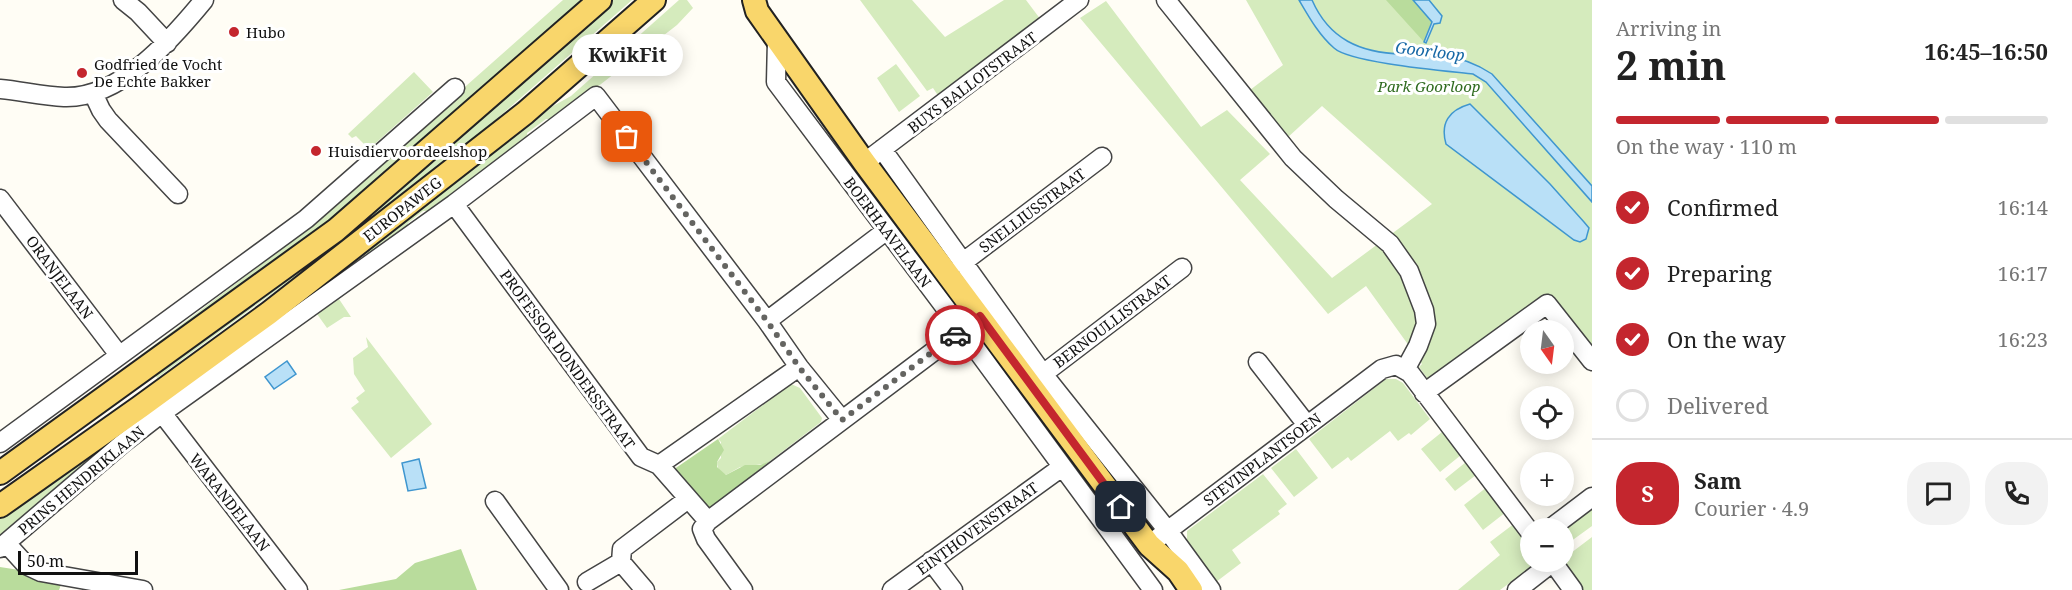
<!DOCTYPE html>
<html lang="en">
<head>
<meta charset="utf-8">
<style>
	:root { --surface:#fff; --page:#f2f2f2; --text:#222; --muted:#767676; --line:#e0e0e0; --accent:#c4262e }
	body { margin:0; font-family:"Noto Serif",serif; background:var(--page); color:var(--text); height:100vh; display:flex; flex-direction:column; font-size:22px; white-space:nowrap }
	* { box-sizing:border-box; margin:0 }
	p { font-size:20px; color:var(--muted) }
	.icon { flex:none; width:33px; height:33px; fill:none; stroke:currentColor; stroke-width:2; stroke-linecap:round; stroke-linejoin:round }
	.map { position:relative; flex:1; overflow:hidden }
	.details { display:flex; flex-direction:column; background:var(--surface); width:480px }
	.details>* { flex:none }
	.needle { width:39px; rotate:166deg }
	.tools { position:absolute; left:1520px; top:320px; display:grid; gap:12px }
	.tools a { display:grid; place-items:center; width:54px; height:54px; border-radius:50%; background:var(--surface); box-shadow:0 3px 15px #0003; font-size:30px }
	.scale { position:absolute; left:18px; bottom:15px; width:120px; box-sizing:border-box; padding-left:6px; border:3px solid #111; border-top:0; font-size:16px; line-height:21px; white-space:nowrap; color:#111; -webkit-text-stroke:4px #fff; paint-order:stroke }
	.pin { position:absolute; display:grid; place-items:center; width:51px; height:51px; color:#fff; margin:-26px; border-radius:12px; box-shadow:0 3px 9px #0006 }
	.courier { position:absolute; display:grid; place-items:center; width:60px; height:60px; margin:-30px; border:4px solid #c4262e; border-radius:50%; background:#fff; color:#222; box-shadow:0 2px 8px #0007 }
	.bubble { position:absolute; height:42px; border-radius:21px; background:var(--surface); box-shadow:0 3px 15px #0003; font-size:20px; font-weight:700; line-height:42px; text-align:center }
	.head em { font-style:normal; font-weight:700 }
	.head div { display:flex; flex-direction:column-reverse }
	.head { display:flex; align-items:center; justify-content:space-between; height:102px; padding:0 24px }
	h1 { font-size:39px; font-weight:700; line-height:45px }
	.bar { display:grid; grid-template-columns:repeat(4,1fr); gap:9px 6px; align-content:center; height:72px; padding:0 24px }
	.bar i { height:8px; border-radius:4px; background:var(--line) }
	.bar .on { background:var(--accent) }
	.bar p { grid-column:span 4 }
	.line { display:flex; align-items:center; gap:15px; padding:0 24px; border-top:2px solid var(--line) }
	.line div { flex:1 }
	.round { display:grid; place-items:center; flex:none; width:63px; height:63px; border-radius:24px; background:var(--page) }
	ol { padding:0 24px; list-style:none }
	li { display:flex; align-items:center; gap:18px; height:66px }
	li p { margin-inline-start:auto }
	li .icon { padding:6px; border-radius:50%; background:var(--accent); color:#fff; stroke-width:4 }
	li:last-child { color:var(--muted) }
	li i { width:33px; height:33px; border:3px solid var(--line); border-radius:50% }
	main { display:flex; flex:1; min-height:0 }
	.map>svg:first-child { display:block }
	.green { fill:#d5ebbd }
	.forest { fill:#b9dc9c }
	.water { fill:#b9e0f7; stroke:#3f96cf; stroke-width:1.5 }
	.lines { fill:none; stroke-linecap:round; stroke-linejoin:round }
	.minor-casing { stroke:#444; stroke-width:21 }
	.major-casing { stroke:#222; stroke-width:26 }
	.minor { stroke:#fff; stroke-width:18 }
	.major { stroke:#f9d66b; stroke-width:22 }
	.done { stroke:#646461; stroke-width:6; stroke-dasharray:0 10.8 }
	.route { stroke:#c4262e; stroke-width:8 }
	.poi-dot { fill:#c4262e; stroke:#fff; stroke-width:2 }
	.labels { text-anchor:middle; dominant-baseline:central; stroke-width:6; stroke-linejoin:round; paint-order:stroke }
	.poi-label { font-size:15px; fill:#111; stroke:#fff; text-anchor:start }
	.street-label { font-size:15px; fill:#111; stroke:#fff }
	.park-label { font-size:15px; font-style:italic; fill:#2f6b1f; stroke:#fff }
	.water-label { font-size:16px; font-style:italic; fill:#1768a6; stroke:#fff }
</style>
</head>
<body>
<main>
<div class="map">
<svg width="1592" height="590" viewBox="0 0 1592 590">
	<rect width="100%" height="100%" fill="#fffdf5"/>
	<!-- green -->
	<path class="green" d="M563,0H585L360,197L272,265L143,358L141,355L283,248Z
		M610,0H632L433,175L157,378L154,373Z
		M679,0H687L693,8L677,25L556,119H546L527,133L528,140L435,211H423L408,223L407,231C398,237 390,237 381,243L380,251L375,255L366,254L348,267L344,278L156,412L537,115L571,96Z
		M860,0H912L945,37L1004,0H1026L1041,20L939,97L933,88L927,91Z
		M1246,0H1592V346L1555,298L1546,297L1430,382L1419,367L1422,364L1366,286L1328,314L1080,18L1106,1L1201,127L1227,110L1270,154L1240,180L1332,278L1432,204L1322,106L1287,138L1250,90L1283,65Z
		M896,64L920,96L899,112L877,78Z
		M414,72L433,92L369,149L356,136L352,138L348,134Z
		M339,299L351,317H344L327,328L317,314Z
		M366,337L432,424L391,458L351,408L359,402L356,398L365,391L354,374L353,358L368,347Z
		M1386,379H1396L1403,383L1430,419L1411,435L1409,433L1398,441L1390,431L1351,461L1348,457L1332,469L1309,439Z
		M791,384L800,388L822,418L821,422L770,461L764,464L740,467L726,475C720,472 717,469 717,462L721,458V442L718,439Z
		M138,414L144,421L26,513V522L0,543V514Z
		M1442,432L1461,455L1440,472L1421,449Z
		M1296,449L1318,478L1294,497L1271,468Z
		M1466,462L1476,475L1455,491L1445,479Z
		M1263,474L1287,504L1278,511L1280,514L1232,550L1241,563L1216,582L1187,542V531Z
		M1487,487L1506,512L1483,530L1464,505Z
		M1592,504V526L1563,547V528Z
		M1515,523L1530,541V561H1534L1531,567L1500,590H1458L1500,555L1490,542Z
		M1592,537V590H1581L1563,559Z"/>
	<!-- forest -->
	<path class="forest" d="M1386,0H1413L1432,22L1424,42Z
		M718,439L724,450L717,462V467L726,475L745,465H760L770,461L704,514L670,472Z
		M461,549L477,590H339L396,579L415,563Z
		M0,567L64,577L59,590H0Z"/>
	<!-- water -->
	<path class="water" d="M1299,0H1312C1329,39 1360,53 1402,54C1414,55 1427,53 1439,55C1457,57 1477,64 1492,74L1592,186V202L1486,82L1473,74C1447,71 1350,63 1334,48C1319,35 1309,17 1299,0Z
		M1413,0H1429L1442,16L1440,23L1434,24L1426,43L1424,42L1432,22Z
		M1470,104L1550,184L1584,222L1589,228L1586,239L1580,242L1574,240L1446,144C1440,123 1449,110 1470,104Z
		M287,361L296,374L274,389L265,377Z
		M419,459L426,488L408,491L402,463Z"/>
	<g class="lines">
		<!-- minor casing -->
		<g class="minor-casing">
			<path id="minor" d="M123,0L138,12L167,43
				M1166,0L1293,158L1336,199L1390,244L1409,271L1424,310L1426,324L1418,346L1405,370
				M777,40L776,82L962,330L1153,590
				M0,89C21,91 43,96 64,97C120,99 172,39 204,0
				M93,93L101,110L108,120L178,194
				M882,149L1043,374L1168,531L1211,590
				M873,156L1079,0
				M0,199L119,355
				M454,204L641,457L659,465L708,521L702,529L706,539L743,590
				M962,263L1102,157
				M767,321L799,367L842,420
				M1258,362L1307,425
				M1043,374L1182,268
				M1424,393L1547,304L1592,361
				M162,413L298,590
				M0,443L306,219L455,88
				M659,465L799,367
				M495,501L559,590
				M708,521L970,324
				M1551,528L1592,497
				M1158,538L1382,369L1396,365L1410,373L1530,532
				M6,543L26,565L41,572L143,590
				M0,548L122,444L162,413L454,204L596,96L767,321L887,230
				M931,561L953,590
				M1552,561L1573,590
				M621,562L645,590
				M587,582L621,562L622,549L688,499
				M892,590L1062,467
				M1517,590L1553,562"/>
		</g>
		<!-- major casing -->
		<g class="major-casing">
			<path id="major" d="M754,0L757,11L864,162L1149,545L1178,571L1191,590
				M0,473L336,230L600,0
				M0,506L140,407L269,313L525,113L654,0"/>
		</g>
		<!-- minor -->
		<use href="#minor" class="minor"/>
		<!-- major -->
		<use href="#major" class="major"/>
	</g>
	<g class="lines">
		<!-- done -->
		<path class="done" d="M627,137L767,321L799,367L842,420L955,335"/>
		<!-- route -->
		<path class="route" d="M955,335L980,316L1121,507"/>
	</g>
	<!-- markers -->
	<g class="poi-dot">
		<circle cx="234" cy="32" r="6"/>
		<circle cx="82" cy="73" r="6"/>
		<circle cx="316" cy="151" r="6"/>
	</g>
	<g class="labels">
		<!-- poi labels -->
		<g class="poi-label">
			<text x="246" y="32">Hubo</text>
			<text x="94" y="64">Godfried de Vocht<tspan x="94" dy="17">De Echte Bakker</tspan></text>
			<text x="328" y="151">Huisdiervoordeelshop</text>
		</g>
		<!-- street labels -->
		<g class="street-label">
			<text transform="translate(972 82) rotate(-37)">BUYS BALLOTSTRAAT</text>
			<text transform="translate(402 209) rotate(-38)">EUROPAWEG</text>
			<text transform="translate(1032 210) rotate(-37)">SNELLIUSSTRAAT</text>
			<text transform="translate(888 232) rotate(53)">BOERHAAVELAAN</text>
			<text transform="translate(60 277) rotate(53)">ORANJELAAN</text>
			<text transform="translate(1112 321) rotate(-37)">BERNOULLISTRAAT</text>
			<text transform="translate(568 359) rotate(54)">PROFESSOR DONDERSSTRAAT</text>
			<text transform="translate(1262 459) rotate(-37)">STEVINPLANTSOEN</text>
			<text transform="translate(81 480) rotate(-40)">PRINS HENDRIKLAAN</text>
			<text transform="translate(230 502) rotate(52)">WARANDELAAN</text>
			<text transform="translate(977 528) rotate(-36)">EINTHOVENSTRAAT</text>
		</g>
		<!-- park labels -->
		<g class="park-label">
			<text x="1429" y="86">Park Goorloop</text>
		</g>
		<!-- water labels -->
		<g class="water-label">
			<text transform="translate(1430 51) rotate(7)">Goorloop</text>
		</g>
	</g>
</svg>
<div class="tools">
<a><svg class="needle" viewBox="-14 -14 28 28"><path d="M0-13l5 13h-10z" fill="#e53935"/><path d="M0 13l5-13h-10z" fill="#767676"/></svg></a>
<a><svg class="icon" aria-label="locate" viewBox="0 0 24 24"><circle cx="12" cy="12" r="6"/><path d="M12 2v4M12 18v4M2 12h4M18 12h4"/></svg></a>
<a>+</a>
<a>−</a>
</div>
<div class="scale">50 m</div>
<div class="pin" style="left:627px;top:137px;background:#ea580c"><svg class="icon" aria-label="bag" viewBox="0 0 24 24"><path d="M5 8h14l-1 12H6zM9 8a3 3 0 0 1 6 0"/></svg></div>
<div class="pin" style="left:1121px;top:507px;background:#1f2937"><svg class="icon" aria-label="home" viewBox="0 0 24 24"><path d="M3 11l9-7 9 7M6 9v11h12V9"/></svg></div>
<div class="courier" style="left:955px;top:335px"><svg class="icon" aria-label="car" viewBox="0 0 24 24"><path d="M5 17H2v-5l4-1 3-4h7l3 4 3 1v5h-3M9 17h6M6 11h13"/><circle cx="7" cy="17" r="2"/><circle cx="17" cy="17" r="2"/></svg></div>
<div class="bubble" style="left:572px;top:34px;width:111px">KwikFit</div>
</div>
<section class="details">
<div class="head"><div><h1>2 min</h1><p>Arriving in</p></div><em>16:45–16:50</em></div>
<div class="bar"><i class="on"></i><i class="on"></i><i class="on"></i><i></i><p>On the way · 110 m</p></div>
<ol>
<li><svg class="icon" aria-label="check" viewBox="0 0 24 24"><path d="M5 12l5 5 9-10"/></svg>Confirmed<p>16:14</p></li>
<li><svg class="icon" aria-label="check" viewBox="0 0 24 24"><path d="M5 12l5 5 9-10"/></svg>Preparing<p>16:17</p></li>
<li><svg class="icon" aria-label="check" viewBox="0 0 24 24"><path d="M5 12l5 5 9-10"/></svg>On the way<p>16:23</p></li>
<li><i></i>Delivered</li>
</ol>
<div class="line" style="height:108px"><b class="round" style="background:var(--accent);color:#fff">S</b><div><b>Sam</b><p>Courier · 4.9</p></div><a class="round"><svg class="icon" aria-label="chat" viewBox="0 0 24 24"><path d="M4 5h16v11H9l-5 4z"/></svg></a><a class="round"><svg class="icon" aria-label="phone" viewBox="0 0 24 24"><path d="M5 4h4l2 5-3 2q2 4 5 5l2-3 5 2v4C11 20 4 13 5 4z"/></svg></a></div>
</section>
</main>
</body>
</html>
